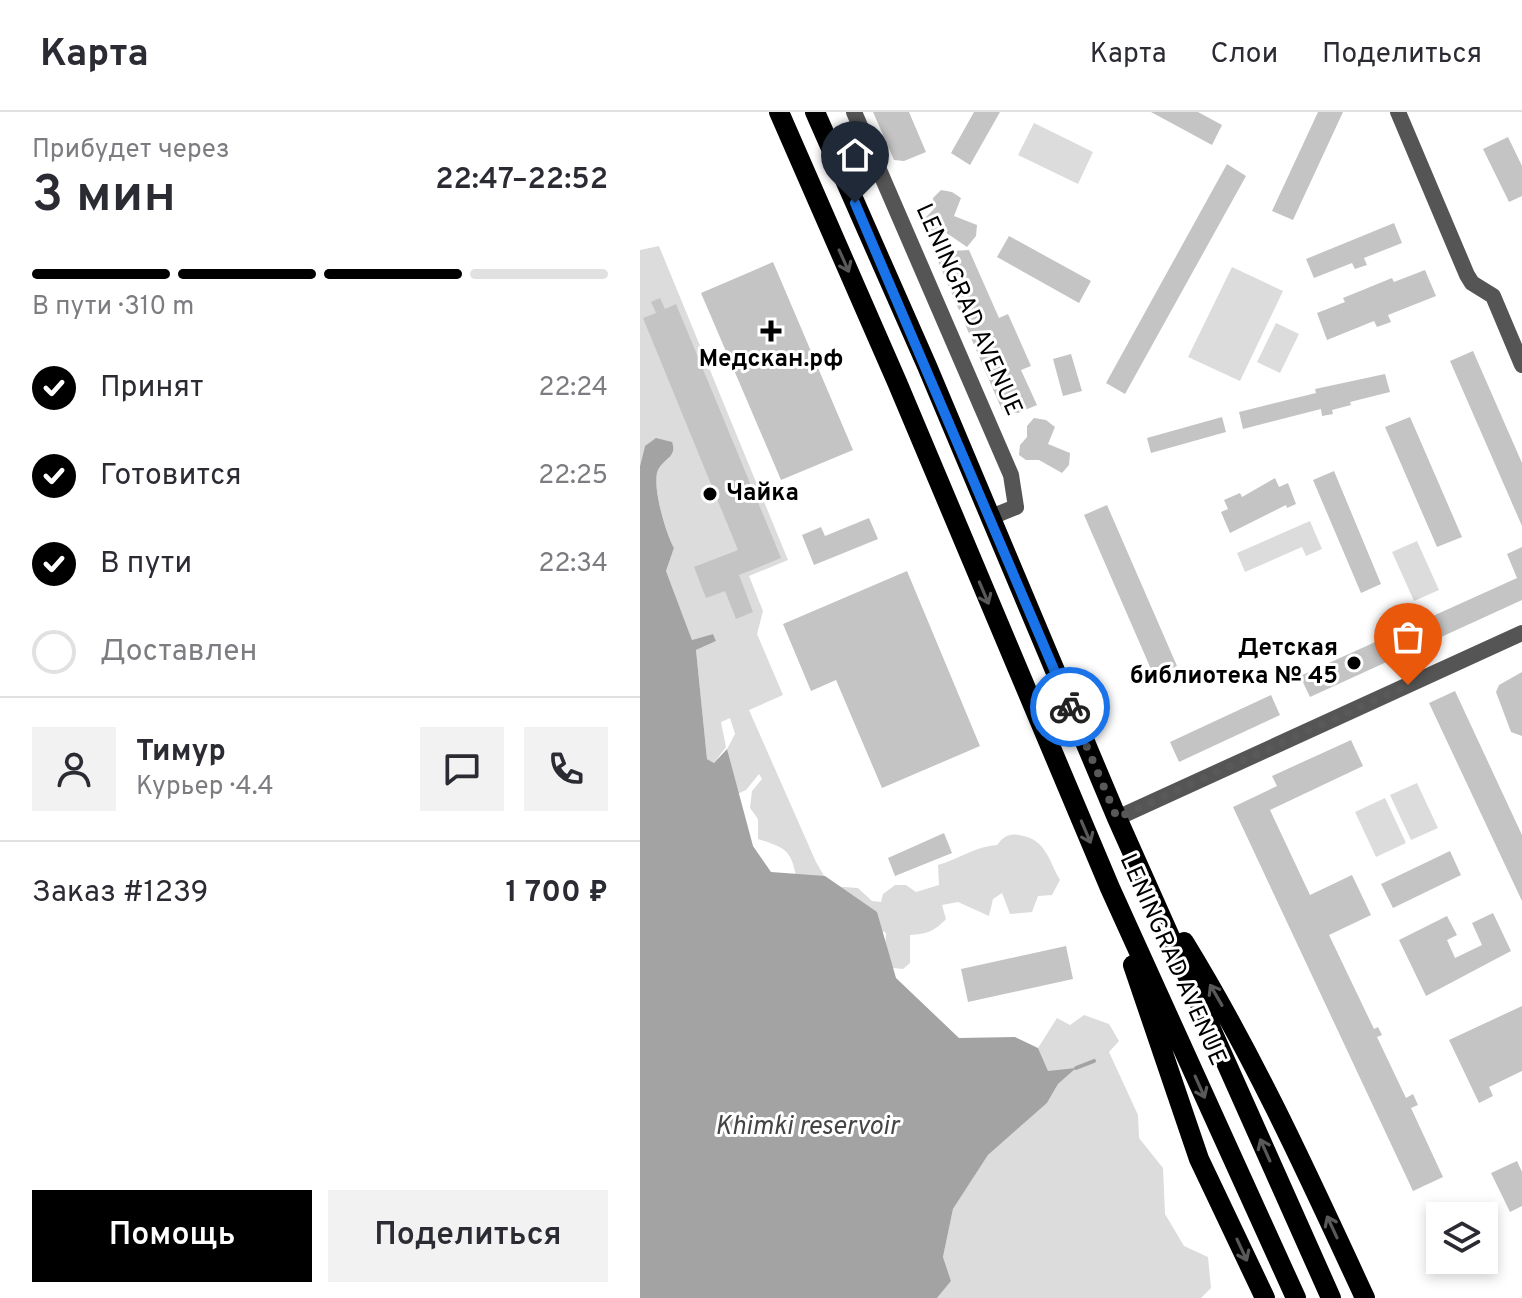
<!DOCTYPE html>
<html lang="ru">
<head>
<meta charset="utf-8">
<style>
	:root { --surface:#fff; --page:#f2f2f3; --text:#2b2b33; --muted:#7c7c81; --line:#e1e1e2; --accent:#000 }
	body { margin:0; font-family:Overpass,sans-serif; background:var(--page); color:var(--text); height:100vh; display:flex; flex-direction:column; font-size:30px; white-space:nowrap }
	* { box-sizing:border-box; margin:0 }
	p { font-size:26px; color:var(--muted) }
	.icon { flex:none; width:44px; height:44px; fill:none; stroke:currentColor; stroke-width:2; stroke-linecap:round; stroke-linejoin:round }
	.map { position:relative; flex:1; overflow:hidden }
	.sheet { display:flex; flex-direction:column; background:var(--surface); width:640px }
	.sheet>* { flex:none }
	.fabs { position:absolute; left:786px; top:1090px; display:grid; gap:16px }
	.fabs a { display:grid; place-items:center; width:72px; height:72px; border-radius:0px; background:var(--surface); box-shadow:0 4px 12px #0003; font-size:40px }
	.pin { position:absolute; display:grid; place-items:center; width:68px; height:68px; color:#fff; margin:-82px -34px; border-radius:50% 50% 50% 0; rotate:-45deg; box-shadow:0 0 8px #0007 }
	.pin .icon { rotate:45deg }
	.courier { position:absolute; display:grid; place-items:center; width:80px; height:80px; margin:-40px; border:6px solid #1a73e8; border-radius:50%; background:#fff; color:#222; box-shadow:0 2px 10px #0007 }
	.headline em { font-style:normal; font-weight:600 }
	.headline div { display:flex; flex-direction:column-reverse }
	.headline { display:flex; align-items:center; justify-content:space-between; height:136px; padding:0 32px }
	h1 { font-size:52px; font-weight:600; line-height:60px }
	.bar { display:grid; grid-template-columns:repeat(4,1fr); gap:12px 8px; align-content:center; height:96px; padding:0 32px }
	.bar i { height:10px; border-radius:6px; background:var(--line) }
	.bar .active { background:var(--accent) }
	.bar p { grid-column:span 4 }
	.line { display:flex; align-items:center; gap:20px; padding:0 32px; border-top:2px solid var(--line) }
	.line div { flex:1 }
	.round { display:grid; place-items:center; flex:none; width:84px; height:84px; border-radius:0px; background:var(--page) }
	ol { padding:0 32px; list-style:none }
	li { display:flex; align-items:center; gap:24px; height:88px }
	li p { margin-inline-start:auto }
	li .icon { padding:8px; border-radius:50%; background:var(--accent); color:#fff; stroke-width:4 }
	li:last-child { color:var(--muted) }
	li i { width:44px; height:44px; border:4px solid var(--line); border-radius:50% }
	.cta { display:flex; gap:16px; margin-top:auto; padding:16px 32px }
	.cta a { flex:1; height:92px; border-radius:0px; background:var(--accent); color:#fff; font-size:32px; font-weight:600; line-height:92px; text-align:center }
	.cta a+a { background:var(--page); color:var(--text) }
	header { display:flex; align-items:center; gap:48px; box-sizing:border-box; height:112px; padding:0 40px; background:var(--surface); border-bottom:2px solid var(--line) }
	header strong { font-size:38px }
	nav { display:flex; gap:44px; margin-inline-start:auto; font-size:28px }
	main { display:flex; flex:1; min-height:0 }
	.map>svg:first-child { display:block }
	.green { fill:#dcdcdc }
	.water { fill:#a3a3a3 }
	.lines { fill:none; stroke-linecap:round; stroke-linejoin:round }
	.stream { stroke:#a3a3a3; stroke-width:4 }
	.building { fill:#c4c4c4 }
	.minor { stroke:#555; stroke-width:16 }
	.major { stroke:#000; stroke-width:20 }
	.oneway { stroke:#595959 }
	.done { stroke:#595959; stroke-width:8; stroke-dasharray:0 14.4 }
	.route { stroke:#1a73e8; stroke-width:10 }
	.poi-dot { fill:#000; stroke:#fff; stroke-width:3 }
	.labels { text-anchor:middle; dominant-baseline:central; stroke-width:6; stroke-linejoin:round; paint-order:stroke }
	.street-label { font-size:24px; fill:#000; stroke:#fff }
	.poi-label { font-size:24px; font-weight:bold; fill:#000; stroke:#fff }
	.water-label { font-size:26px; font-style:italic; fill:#444; stroke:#fff }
</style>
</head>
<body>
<header>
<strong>Карта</strong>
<nav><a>Карта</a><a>Слои</a><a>Поделиться</a></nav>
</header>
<main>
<section class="sheet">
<div class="headline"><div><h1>3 мин</h1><p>Прибудет через</p></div><em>22:47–22:52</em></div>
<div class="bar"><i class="active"></i><i class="active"></i><i class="active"></i><i></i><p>В пути · 310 m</p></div>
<ol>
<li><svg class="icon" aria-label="check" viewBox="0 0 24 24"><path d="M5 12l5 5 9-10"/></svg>Принят<p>22:24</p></li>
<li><svg class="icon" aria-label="check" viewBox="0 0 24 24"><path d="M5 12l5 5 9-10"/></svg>Готовится<p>22:25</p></li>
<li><svg class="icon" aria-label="check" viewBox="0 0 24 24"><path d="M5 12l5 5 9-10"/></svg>В пути<p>22:34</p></li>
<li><i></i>Доставлен</li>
</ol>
<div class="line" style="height:144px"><a class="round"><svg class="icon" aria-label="person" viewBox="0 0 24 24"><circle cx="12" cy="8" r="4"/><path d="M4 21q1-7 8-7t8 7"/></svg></a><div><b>Тимур</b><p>Курьер · 4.4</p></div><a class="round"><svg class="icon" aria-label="chat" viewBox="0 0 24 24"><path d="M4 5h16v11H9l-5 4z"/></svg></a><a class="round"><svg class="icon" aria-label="phone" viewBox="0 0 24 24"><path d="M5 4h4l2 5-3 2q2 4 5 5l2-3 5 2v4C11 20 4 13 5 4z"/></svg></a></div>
<div class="line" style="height:104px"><div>Заказ #1239</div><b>1 700 ₽</b></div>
<div class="cta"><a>Помощь</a><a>Поделиться</a></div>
</section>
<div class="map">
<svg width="882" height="1186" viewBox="0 0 882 1186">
	<rect width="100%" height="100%" fill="#fff"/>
	<!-- green -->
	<path class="green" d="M394,11L453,40L438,72L378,43Z
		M19,134L148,448L109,464L123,499L117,522L143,583L109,598L176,750L190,774L218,776L232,789L241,790L243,782L255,773H266L276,780L299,773L298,753C319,747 336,734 357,733C363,725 369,721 379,723C406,727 408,747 420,768L412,783L398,784L392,800L370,802L362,781L353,787L349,804L318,790L302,793L306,807C295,819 287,822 270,823V851L263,857L253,856L245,843L246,821L158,773C151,739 150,737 118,727V707L110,696L112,679L122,667L119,662L106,678L95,683L87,637L95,622L90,606L81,610L86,635L74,651L67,647L56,538L76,529L73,522L52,528L26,459L34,436C26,421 16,385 16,367C16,358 22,351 29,346L5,334L0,354V138Z
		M592,155L643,179L600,269L548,245Z
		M636,211L659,222L640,261L617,250Z
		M670,409L682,437L666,444L662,435L605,460L597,441Z
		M777,429L799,478L774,489L752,440Z
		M777,671L798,716L771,728L750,683Z
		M745,686L766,731L736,745L715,700Z
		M444,903L469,912L479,929L469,940L498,1003L499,1026L523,1056L525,1102L544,1134L568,1145L571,1176L561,1186H297L311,1169L303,1145L313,1097L348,1043L407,991L418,972L434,957L408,960L398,936L417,906L430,913Z"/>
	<!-- water -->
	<path class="water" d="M16,326L32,330C38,346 21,347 17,361C13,377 26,422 34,436L26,459L52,528L73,522L76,529L56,538L67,647L74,651L87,637L113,734L131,760L185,764L237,800L256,866L319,926L375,925L398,936L408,959L436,956L418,972L407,991L348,1043L313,1097L303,1145L311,1169L297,1186H0V354L5,334Z"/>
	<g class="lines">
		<!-- stream -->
		<path class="stream" d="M436,956L454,949"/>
	</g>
	<!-- building -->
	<path class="building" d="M233,0H269L286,40L264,49L254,48Z
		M334,0H360L330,53L311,41Z
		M511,0H558L582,13L572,33Z
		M678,0H703L653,108L632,99Z
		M868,25L882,54V84L869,90L843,37Z
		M587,52L606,64L485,282L466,271Z
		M301,78L312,80L321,86L314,104L337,113L336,124L327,135L305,120L293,119L286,115V105L294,97L293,86Z
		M754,111L762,131L724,146L727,153L715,157L712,151L674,166L666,147Z
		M369,124L451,169L439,191L357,145Z
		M329,138L359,206L368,202L391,254L381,258L397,293L378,301L362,298L294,140Z
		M133,150L213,338L141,368L61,181Z
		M785,158L796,184L748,203L751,210L737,215L734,209L687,228L677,201L705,190L703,186L752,166L754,170Z
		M20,186L25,197L36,192L141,446L99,463L113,500L96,507L85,479L66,486L54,455L98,438L3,206L16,201L11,190Z
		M833,239L882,351V414L810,249Z
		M431,242L442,279L423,284L413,247Z
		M745,262L750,280L710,290L711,293L692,298L693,302L682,304L681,297L603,317L599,300L676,281L675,277Z
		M582,305L586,320L511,341L507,326Z
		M770,305L822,425L797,435L745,315Z
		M394,306L406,308L415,315L408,332L430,341L429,353L422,361L399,348H386L379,343L380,333L387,325V314Z
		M694,359L741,472L721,481L673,368Z
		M635,366L639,375L648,371L656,392L647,396L646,393L590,421L581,400L588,397L584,388L600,381L602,385Z
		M467,393L537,554L514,564L444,403Z
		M229,406L238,427L174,453L162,423L181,415L185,424Z
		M882,435V488L670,585L660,564L877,466L867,442Z
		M267,459L340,634L242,676L196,568L171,579L143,512Z
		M882,560V624L871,620L856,580L859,573Z
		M815,579L882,723V789L789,591Z
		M631,583L640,603L539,650L530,630Z
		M711,628L723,654L630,698L670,783L712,763L731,803L689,823L734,917L738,915L742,923L737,925L766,986L773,982L778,993L771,996L803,1065L773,1079L593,695L637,674L632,664Z
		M304,721L312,741L255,764L248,746Z
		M810,739L821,763L753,796L741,772Z
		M853,801L871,839L786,884L759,828L807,804L817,823L807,828L815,846L842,833L832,811Z
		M426,834L433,867L328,890L321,857Z
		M882,894V959L849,975L853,984L839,991L809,928Z
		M877,1049L882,1060V1094L870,1100L851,1061Z"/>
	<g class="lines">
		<!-- minor -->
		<path class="minor" d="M214,0L371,363L376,395L351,405
			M758,0L827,163L832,171L853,184L882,253
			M477,706L882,521"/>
		<!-- major -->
		<path class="major" d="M139,0L257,270L470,776L656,1186
			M175,0L287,254L477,706L691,1186
			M544,830C614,944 669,1065 725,1186
			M493,853L559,1047L625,1186"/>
	</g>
	<!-- one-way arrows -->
	<defs><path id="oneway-shaft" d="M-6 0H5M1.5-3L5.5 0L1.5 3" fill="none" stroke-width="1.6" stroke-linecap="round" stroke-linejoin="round" transform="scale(2)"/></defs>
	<g class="oneway">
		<use href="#oneway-shaft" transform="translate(204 149) rotate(66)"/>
		<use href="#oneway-shaft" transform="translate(344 481) rotate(67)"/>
		<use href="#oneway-shaft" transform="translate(446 720) rotate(67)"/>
		<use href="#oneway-shaft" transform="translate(576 883) rotate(-120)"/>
		<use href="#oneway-shaft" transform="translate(560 975) rotate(66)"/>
		<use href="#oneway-shaft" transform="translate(625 1038) rotate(-114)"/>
		<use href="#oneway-shaft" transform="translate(692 1115) rotate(-115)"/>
		<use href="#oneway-shaft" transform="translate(602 1138) rotate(65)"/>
	</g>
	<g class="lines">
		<!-- done -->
		<path class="done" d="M430,595L477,706L768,573"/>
		<!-- route -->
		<path class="route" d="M215,91L430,595"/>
	</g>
	<!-- markers -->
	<g class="poi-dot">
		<path d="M127 207h8v8h8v8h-8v8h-8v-8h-8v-8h8z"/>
		<circle cx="70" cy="382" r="8"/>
		<circle cx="714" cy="551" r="8"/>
	</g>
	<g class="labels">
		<!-- street labels -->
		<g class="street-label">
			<text transform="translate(328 198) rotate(66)">LENINGRAD AVENUE</text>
			<text transform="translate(532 848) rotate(66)">LENINGRAD AVENUE</text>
		</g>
		<!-- poi labels -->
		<g class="poi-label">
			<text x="131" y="248">Медскан.рф</text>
			<text x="86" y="382" text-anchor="start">Чайка</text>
			<text x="698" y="537" text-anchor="end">Детская<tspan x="698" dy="28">библиотека № 45</tspan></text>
		</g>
		<!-- water labels -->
		<g class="water-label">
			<text x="167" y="1015">Khimki reservoir</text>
		</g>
	</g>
</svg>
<div class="fabs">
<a><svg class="icon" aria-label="layers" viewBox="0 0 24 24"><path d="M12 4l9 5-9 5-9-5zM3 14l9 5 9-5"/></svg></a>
</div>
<div class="pin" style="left:768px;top:573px;background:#ea580c"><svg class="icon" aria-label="bag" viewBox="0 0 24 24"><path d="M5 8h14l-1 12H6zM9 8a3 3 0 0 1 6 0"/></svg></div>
<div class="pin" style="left:215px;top:91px;background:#1f2937"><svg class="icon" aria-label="home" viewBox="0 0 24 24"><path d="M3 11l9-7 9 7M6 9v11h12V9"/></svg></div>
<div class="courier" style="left:430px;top:595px"><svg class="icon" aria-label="bike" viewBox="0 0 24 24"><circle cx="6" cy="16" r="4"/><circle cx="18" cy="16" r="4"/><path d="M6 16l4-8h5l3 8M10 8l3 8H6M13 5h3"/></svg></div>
</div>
</main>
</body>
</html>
